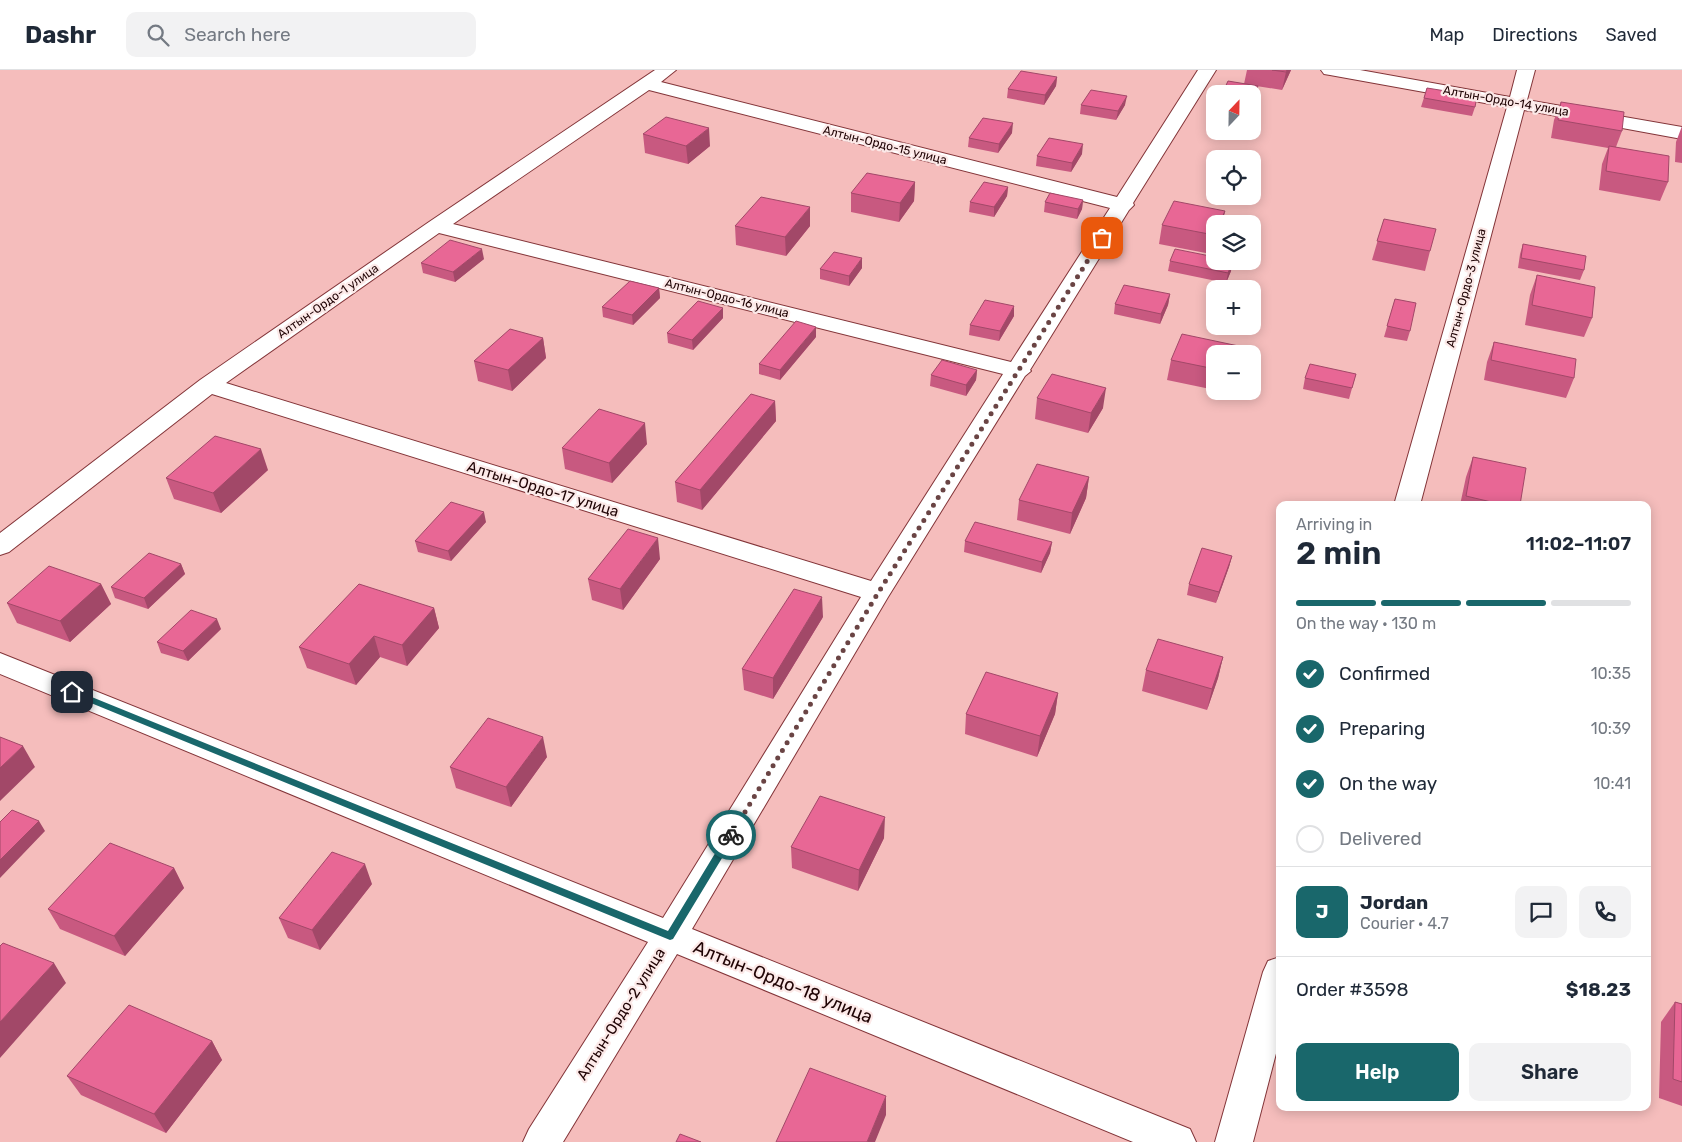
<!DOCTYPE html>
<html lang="en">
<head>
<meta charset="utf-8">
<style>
	:root { --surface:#fff; --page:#f2f2f3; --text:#1f2937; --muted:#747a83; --line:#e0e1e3; --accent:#19676b }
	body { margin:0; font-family:Rubik,sans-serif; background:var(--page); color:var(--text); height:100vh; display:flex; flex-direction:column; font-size:19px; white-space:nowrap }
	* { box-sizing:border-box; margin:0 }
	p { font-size:16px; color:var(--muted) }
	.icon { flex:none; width:28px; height:28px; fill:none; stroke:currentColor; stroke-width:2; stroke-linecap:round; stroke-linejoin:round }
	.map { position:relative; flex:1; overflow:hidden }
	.sheet { position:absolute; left:1276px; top:431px; width:375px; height:610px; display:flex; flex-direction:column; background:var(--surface); border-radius:10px; box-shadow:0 2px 12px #0003 }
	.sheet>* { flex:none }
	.needle { width:32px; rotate:22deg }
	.tools { position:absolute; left:1206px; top:15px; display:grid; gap:10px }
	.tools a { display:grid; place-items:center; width:55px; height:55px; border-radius:10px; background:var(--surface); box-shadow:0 2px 12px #0003; font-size:25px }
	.pin { position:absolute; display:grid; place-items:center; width:42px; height:42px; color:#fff; margin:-21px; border-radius:10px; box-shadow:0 2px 8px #0006 }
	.courier { position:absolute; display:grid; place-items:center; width:50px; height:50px; margin:-25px; border:4px solid #19676b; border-radius:50%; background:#fff; color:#222; box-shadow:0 1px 6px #0007 }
	.headline em { font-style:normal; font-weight:600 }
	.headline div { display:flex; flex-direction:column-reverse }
	.headline { display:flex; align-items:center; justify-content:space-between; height:85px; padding:0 20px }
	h1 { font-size:32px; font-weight:600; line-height:38px }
	.bar { display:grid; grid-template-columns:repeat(4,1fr); gap:8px 5px; align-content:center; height:60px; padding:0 20px }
	.bar i { height:6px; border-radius:4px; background:var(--line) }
	.bar .on { background:var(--accent) }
	.bar p { grid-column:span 4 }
	.line { display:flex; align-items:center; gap:12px; padding:0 20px; border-top:1px solid var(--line) }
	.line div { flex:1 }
	.round { display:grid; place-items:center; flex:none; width:52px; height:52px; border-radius:10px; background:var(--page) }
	ol { padding:0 20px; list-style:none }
	li { display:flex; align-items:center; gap:15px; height:55px }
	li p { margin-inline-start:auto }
	li .icon { padding:5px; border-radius:50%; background:var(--accent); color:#fff; stroke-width:4 }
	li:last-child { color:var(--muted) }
	li i { width:28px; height:28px; border:2px solid var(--line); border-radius:50% }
	.cta { display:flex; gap:10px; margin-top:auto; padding:10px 20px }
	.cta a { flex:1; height:58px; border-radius:10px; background:var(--accent); color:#fff; font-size:20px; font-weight:600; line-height:58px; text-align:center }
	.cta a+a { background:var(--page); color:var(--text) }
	header { display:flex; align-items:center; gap:30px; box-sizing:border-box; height:70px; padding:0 25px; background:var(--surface); border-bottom:1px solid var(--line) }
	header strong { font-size:24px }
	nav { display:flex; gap:28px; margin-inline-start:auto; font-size:18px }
	.search { width:350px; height:45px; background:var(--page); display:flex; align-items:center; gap:12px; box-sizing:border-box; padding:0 18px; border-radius:10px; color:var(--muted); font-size:19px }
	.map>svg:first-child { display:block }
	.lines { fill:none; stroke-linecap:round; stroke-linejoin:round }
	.street-casing { stroke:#833539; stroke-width:2 }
	.street { fill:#fff; fill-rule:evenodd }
	.wall { fill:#c85980 }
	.shaded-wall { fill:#a24868 }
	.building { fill:#e86795; stroke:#a24868 }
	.route { fill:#19676b }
	.done { stroke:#6a4444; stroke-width:5; stroke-dasharray:0 9 }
	.labels { text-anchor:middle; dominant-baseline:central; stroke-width:4.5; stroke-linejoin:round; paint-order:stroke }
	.far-street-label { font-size:12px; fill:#1f0304; stroke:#fce9e8 }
	.street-label { font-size:15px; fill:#1f0304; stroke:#fce9e8 }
	.near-street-label { font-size:18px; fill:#1f0304; stroke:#fce9e8 }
</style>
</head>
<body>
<header>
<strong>Dashr</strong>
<div class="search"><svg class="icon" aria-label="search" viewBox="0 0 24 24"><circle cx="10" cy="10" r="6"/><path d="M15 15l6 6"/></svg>Search here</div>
<nav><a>Map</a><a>Directions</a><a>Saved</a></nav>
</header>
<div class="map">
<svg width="1682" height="1072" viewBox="0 0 1682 1072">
	<rect width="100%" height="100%" fill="#f5bdbc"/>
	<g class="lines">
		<!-- street casing -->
		<g class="street-casing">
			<path id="street" d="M655,0H676L661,12L1117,127L1198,0H1216L1133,133L1134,135L1129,140L1030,300L1031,301L1025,306L888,527L692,859L1190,1059L1196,1072H1133L677,884L563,1072H523L529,1059L648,872L0,604V583L663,848L861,527L212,324L9,482L0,485V463L200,310L429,152ZM649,20L1110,138L1011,292L453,154ZM439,163L1003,304L871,511L226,313Z
				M1321,0H1360L1510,27L1517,0H1535L1527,30L1682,57V69L1524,40L1420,435H1394L1507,37L1330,5L1324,4Z
				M1280,887V968L1253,1072H1215L1263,902L1268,891Z"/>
		</g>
		<!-- street -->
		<use href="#street" class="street"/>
	</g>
	<!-- wall -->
	<path class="wall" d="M1247,0H1291L1282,20L1244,14Z
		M1057,7L1056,16L1044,35L1007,28L1008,19Z
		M1427,18L1475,37L1472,46L1421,37Z
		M1561,32L1622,61L1616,77L1668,112L1660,131L1599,120L1602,94L1608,78L1551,68L1554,50Z
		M1081,35H1125L1116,50L1080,44Z
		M1682,56V93L1675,92L1676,72Z
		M1012,63L998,83L968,77L969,68Z
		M643,64L710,76L688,94L645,83Z
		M1082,84L1071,102L1036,96L1037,86Z
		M915,112L914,131L899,152L851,142V123Z
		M1008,117L1007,126L994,147L969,142L970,132Z
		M1083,130L1082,139L1077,149L1044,142L1045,132Z
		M1225,141L1222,154H1215V174L1211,184L1159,174L1162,155Z
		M1384,149L1430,181L1425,201L1372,190Z
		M735,156H810L786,186L736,175Z
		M1523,174L1584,200L1580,210L1518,198L1520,184Z
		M484,189L455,212L423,203L421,193Z
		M1170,191L1231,201L1226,213L1168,201Z
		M862,198L849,216L820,209V199Z
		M1537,205L1592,248L1584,267L1525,255L1530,225Z
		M659,218L660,228L633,255L603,247L602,237Z
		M1170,224L1168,235L1160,254L1114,244L1115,234Z
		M1395,229L1410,261L1407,271L1384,267Z
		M723,238V248L693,280L668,273L667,263Z
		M1014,246L999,271L969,265L970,255Z
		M816,267L780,310L759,304V294Z
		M543,268L546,288L512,321L478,311L474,291Z
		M1494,272L1574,308L1566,328L1484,310L1487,292Z
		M1215,284V320L1167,310L1171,290Z
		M977,300L976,310L966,326L930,316L931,305Z
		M1356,304L1349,329L1303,319L1305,308Z
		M1218,321H1235L1234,325Z
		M1037,328L1103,338L1088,363L1035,349Z
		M775,331L776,351L702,440L677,432L675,412Z
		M647,374L612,413L565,399L562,378Z
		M1473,387L1520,435H1460L1466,407Z
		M268,400L221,443L174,429L166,408Z
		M1089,407L1086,428L1070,464L1017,450L1019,430Z
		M486,452L451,491L418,482L415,471Z
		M965,471L1052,472L1050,483L1041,503L964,482Z
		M1232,486L1229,497L1216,533L1187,525L1189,514Z
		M660,489L623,540L592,530L588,509Z
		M181,494L185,504L148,539L115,528L111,517Z
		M101,514L111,534L70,572L17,553L7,533Z
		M434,538L439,558L407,596L380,587L356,615L307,598L299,577Z
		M823,547L773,629L744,620L742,599Z
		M221,559L188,591L161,583L157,572Z
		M1223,587L1218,608L1207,640L1142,621L1146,600Z
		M1058,623L1055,644L1037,687L965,664L966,644Z
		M547,687L511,737L456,718L450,697Z
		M884,768L858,821L792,798L791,777Z
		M174,798L184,818L125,886L60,859L48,839Z
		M372,814L320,880L288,868L279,848Z
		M1675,932L1682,934V1036L1659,1028L1661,952Z
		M212,971L222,990L166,1063L81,1025L67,1006Z"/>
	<!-- shaded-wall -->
	<path class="shaded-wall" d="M1287,0H1291L1282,20L1286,2Z
		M1057,7L1056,16L1044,35L1045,25Z
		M1258,16L1256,26L1252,34V29Z
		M1127,26L1125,35L1116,50L1118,41Z
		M1013,53L1012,63L998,83L999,74Z
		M709,58L710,76L688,94L686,76Z
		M1083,74L1082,84L1071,102L1072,93Z
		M915,112L914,131L899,152L900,133Z
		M1008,117L1007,126L994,147V137Z
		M1083,130L1082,139L1077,149L1078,139Z
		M810,137V156L786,186L785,167Z
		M1225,141L1222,154H1219Z
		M1215,163V174L1211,184L1214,165Z
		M482,179L484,189L455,212L453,202Z
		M862,188V198L849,216V206Z
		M1233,191L1231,201L1226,213L1228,203Z
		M659,218L660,228L633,255L632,245Z
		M1170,224L1168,235L1160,254L1161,244Z
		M1014,236V246L999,271L1000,261Z
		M723,238V248L693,280L692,270Z
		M816,257V267L780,310V300Z
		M543,268L546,288L512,321L508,300Z
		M977,300L976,310L966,326V315Z
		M1106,318L1103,338L1088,363L1091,343Z
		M775,331L776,351L702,440L700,420Z
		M645,353L647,374L612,413L609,393Z
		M261,379L268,400L221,443L213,423Z
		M1089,407L1086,428L1070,464L1072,443Z
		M484,442L486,452L451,491L448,481Z
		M658,468L660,489L623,540L620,519Z
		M1052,472L1050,483L1041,503L1042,492Z
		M1232,486L1229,497L1216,533L1219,522Z
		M181,494L185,504L148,539L144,528Z
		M101,514L111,534L70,572L60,551Z
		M822,527L823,547L773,629V608Z
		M434,538L439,558L407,596L402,575Z
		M217,549L221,559L188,591L183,581Z
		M374,566L380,587L356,615L349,594Z
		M1223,587L1218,608L1207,640L1212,619Z
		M1058,623L1055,644L1037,687L1040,666Z
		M543,667L547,687L511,737L506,717Z
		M23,676L35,697L0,731V698Z
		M885,747L884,768L858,821L859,800Z
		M39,751L45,761L0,808V790Z
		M365,794L372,814L320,880L312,860Z
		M174,798L184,818L125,886L114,866Z
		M54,893L66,913L0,988V952Z
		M212,971L222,990L166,1063L154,1044Z
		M886,1026V1045L875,1072H867Z"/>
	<!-- building -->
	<path class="building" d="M1272,0H1287L1286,2Z
		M1021,1L1057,7L1045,25L1008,19Z
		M1228,11L1258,16L1252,29V24H1222Z
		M1427,18L1477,26L1475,37L1424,28Z
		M1091,20L1127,26L1118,41L1081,35Z
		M1561,32L1624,42L1622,61L1558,50Z
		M666,47L709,58L686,76L643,64Z
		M983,48L1013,53L999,74L969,68Z
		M1049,68L1083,74L1072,93L1037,86Z
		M1609,76L1669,86L1668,112L1606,101Z
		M867,103L915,112L900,133L851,123Z
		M984,112L1008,117L994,137L970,132Z
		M1050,123L1083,130L1078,139L1045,132Z
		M761,127L810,137L785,167L735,156Z
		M1174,131L1225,141L1219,154H1215V163L1214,165L1162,155Z
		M1384,149L1436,159L1430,181L1377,171Z
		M450,170L482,179L453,202L421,193Z
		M1523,174L1586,186L1584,200L1521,188Z
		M1175,179L1215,187V191H1233L1228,203L1170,191Z
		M834,182L862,188L849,206L820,199Z
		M1537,205L1595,217L1592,248L1532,235Z
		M630,211L659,218L632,245L602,237Z
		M1124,215L1170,224L1161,244L1115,234Z
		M1395,229L1416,233L1410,261L1387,256Z
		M985,230L1014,236L1000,261L970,255Z
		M698,231L723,238L692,270L667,263Z
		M796,251L816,257L780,300L759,294Z
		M510,259L543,268L508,300L474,291Z
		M1182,264L1248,278L1246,284H1215V299L1171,290Z
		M1494,272L1576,289L1574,308L1491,290Z
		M942,290L977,300L966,315L931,305Z
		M1310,294L1356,304L1352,318L1305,308Z
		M1052,304L1106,318L1091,343L1037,328Z
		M751,324L775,331L700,420L675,412Z
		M599,339L645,353L609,393L562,378Z
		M215,366L261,379L213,423L166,408Z
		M1473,387L1526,398L1520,435H1504L1466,426Z
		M1037,394L1089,407L1072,443L1019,430Z
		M451,432L484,442L448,481L415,471Z
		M975,452L1052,472L1042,492L965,471Z
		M628,459L658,468L620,519L588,509Z
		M1202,478L1232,486L1219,522L1189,514Z
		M149,483L181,494L144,528L111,517Z
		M49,496L101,514L60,551L7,533Z
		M359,514L434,538L402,575L374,566L349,594L299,577Z
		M794,519L822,527L773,608L742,599Z
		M191,540L217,549L183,581L157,572Z
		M1158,569L1223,587L1212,619L1146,600Z
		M986,602L1058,623L1040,666L966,644Z
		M488,648L543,667L506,717L450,697Z
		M0,667L23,676L0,698Z
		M820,726L885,747L859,800L791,777Z
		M12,740L39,751L0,790V752Z
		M110,773L174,798L114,866L48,839Z
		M332,782L365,794L312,860L279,848Z
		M3,873L54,893L0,952V876Z
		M1675,932L1682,934V1012L1673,1009Z
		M129,935L212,971L154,1044L67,1006Z
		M810,998L886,1026L867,1072H776Z
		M680,1064L701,1072H676Z"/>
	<!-- route -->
	<path class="route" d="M72,619L668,861L728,762H734L736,765L673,869L670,870L69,624L68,622Z"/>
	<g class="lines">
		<!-- done -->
		<path class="done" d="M731,765L878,523L1102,168"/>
	</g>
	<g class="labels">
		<!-- far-street labels -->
		<g class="far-street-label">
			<text transform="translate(1506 31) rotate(10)">Алтын-Ордо-14 улица</text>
			<text transform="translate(885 75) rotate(14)">Алтын-Ордо-15 улица</text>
			<text transform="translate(1466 218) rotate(-75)">Алтын-Ордо-3 улица</text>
			<text transform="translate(727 228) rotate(14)">Алтын-Ордо-16 улица</text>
			<text transform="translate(328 231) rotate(-35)">Алтын-Ордо-1 улица</text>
		</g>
		<!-- street labels -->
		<g class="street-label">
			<text transform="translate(543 419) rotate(17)">Алтын-Ордо-17 улица</text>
			<text transform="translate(621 944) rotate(-58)">Алтын-Ордо-2 улица</text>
		</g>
		<!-- near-street labels -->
		<g class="near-street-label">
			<text transform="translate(783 912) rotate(22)">Алтын-Ордо-18 улица</text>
		</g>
	</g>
</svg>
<div class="tools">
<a><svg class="needle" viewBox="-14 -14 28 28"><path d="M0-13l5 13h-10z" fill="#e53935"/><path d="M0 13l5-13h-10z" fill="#747a83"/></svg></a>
<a><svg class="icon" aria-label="locate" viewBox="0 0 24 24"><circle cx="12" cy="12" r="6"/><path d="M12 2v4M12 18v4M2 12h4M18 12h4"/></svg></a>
<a><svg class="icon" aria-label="layers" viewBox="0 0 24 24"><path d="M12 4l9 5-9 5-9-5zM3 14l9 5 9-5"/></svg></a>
<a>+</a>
<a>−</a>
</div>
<div class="pin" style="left:1102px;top:168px;background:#ea580c"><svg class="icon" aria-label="bag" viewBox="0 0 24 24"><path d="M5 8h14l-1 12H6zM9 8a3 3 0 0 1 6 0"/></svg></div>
<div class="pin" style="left:72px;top:622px;background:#1f2937"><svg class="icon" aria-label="home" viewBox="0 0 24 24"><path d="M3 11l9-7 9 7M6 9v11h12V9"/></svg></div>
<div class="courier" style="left:731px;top:765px"><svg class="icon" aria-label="bike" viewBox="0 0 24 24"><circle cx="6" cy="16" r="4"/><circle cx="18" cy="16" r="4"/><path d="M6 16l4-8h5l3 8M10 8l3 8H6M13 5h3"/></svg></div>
<section class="sheet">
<div class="headline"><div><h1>2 min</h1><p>Arriving in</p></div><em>11:02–11:07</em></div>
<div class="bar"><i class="on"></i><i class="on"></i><i class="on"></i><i></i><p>On the way · 130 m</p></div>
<ol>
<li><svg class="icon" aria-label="check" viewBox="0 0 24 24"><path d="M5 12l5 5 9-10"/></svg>Confirmed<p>10:35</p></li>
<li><svg class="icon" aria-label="check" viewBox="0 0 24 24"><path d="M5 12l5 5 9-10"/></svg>Preparing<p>10:39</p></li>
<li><svg class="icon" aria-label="check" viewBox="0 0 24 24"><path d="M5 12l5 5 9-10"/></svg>On the way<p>10:41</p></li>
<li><i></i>Delivered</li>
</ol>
<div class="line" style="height:90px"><b class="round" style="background:var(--accent);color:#fff">J</b><div><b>Jordan</b><p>Courier · 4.7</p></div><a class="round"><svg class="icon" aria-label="chat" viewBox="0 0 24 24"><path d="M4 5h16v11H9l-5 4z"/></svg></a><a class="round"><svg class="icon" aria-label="phone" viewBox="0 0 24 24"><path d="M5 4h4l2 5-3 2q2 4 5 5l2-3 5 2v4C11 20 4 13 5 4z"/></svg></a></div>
<div class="line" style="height:65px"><div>Order #3598</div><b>$18.23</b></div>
<div class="cta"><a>Help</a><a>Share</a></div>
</section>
</div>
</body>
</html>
